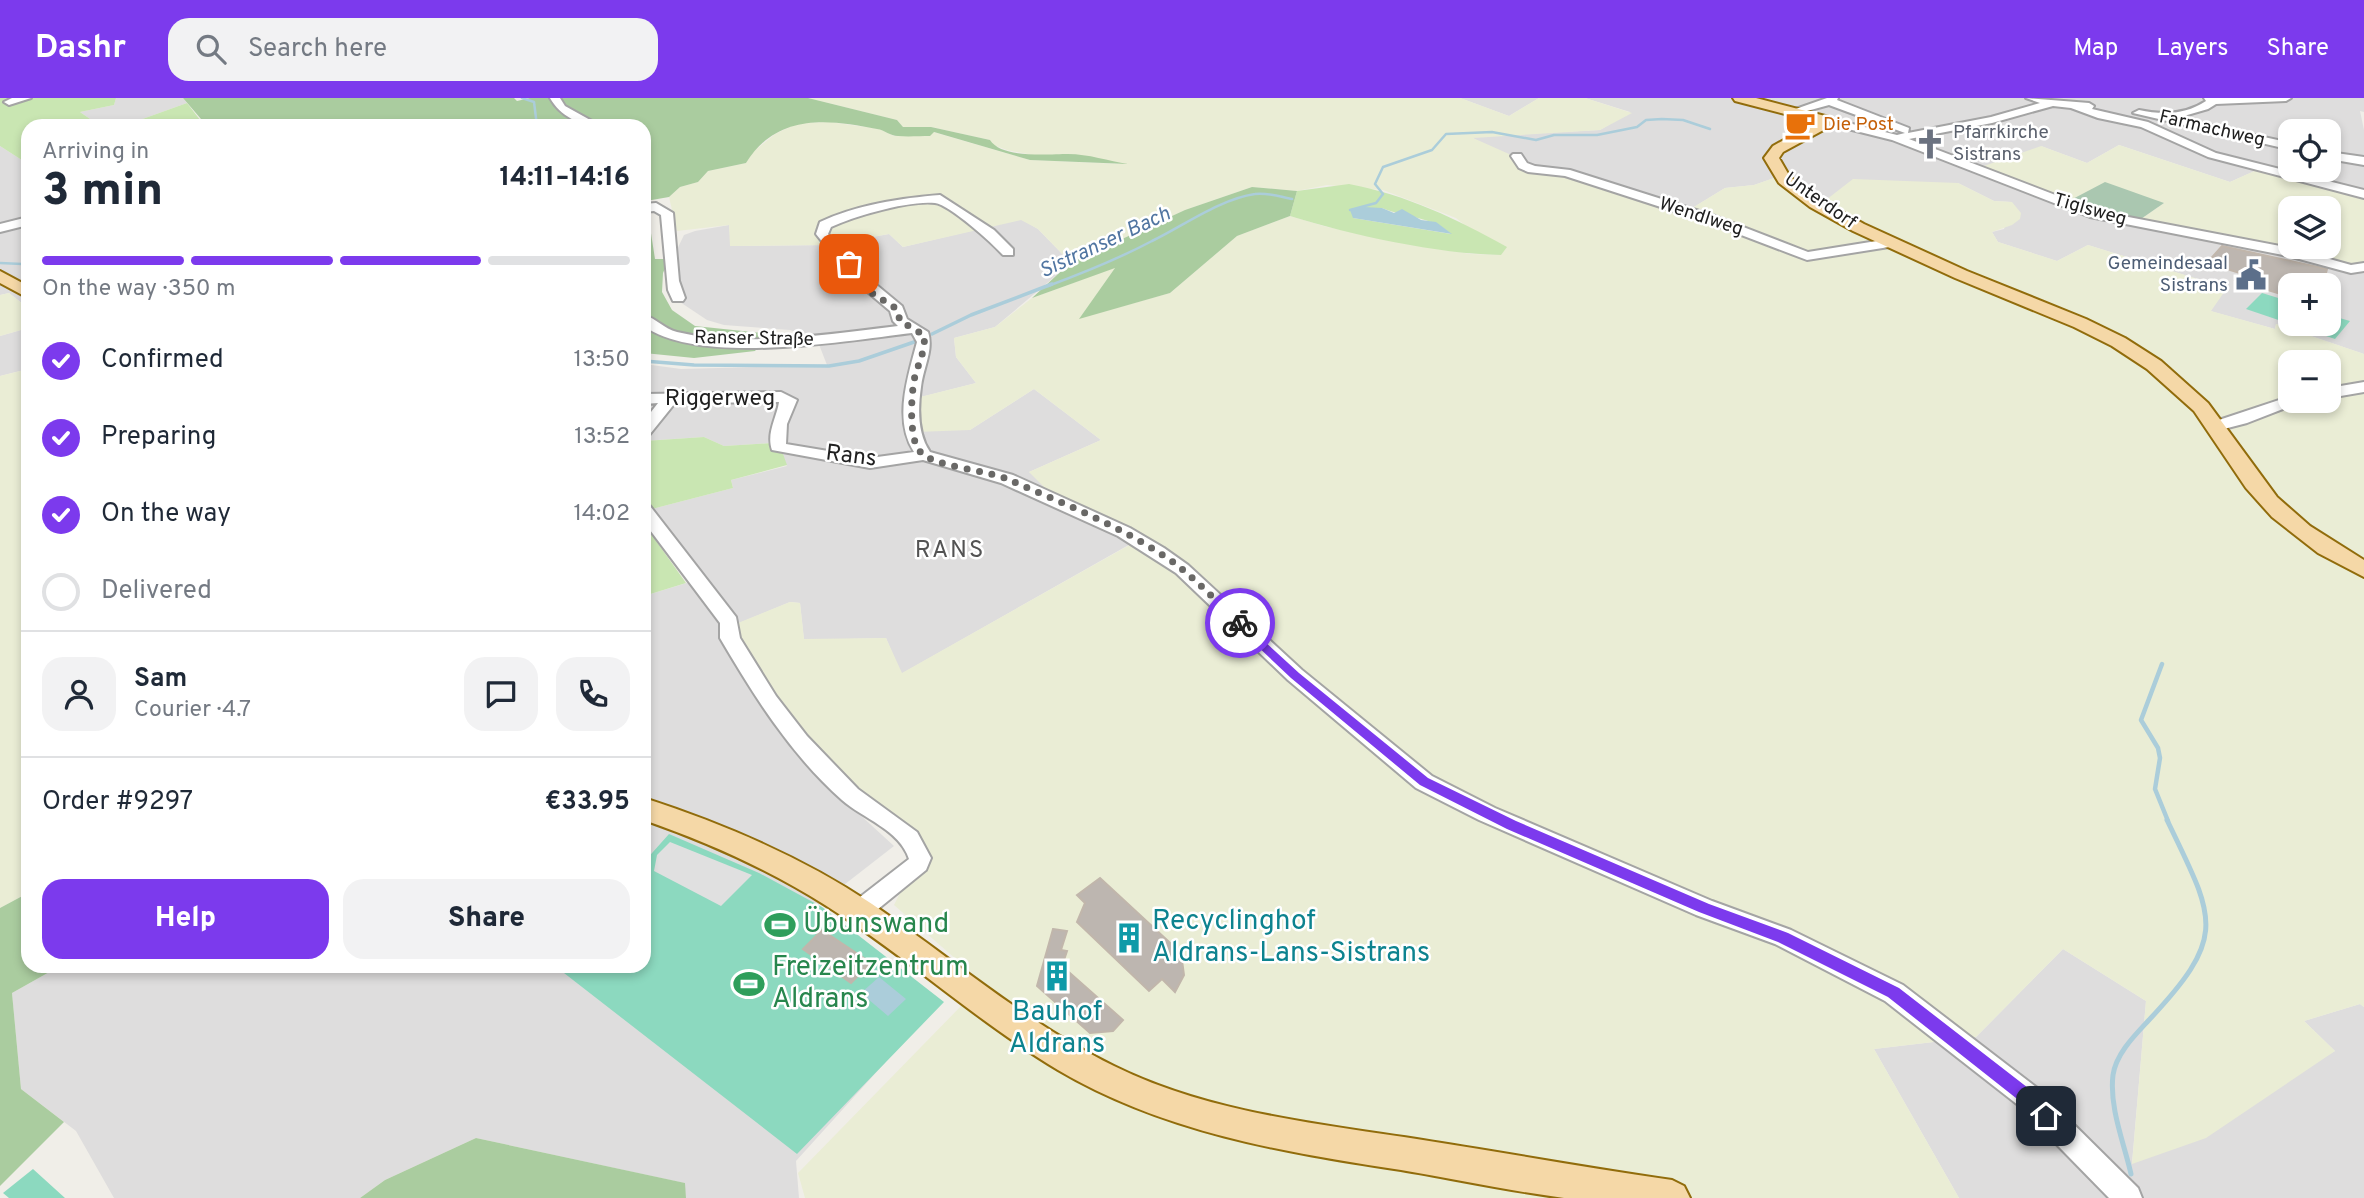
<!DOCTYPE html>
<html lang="en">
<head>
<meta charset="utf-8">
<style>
	:root { --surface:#fff; --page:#f2f2f3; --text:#1f2937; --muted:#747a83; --line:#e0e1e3; --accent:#7c3aed }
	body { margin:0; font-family:Overpass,sans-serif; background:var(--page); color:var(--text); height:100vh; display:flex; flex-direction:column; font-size:26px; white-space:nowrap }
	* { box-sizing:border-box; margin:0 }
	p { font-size:23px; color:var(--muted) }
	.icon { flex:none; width:38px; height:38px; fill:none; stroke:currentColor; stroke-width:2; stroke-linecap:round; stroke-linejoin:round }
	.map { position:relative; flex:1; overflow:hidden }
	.drawer { position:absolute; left:21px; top:21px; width:630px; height:854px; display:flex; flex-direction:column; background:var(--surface); border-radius:21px; box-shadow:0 4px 10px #0003 }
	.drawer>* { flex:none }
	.controls { position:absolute; left:2278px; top:21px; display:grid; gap:14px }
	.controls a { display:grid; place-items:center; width:63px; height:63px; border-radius:14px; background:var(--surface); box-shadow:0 4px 10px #0003; font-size:35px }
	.pin { position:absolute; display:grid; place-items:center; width:60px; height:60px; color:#fff; margin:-30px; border-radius:14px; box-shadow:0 4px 10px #0006 }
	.courier { position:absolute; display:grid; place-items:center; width:70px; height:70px; margin:-35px; border:5px solid #7c3aed; border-radius:50%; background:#fff; color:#222; box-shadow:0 2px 9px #0007 }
	.summary em { font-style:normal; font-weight:800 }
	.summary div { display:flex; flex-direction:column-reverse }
	.summary { display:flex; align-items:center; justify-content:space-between; height:119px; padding:0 21px }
	h1 { font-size:46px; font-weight:800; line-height:52px }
	.bar { display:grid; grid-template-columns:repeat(4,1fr); gap:10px 7px; align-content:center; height:84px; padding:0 21px }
	.bar i { height:9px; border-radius:5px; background:var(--line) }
	.bar .current { background:var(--accent) }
	.bar p { grid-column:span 4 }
	.line { display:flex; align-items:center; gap:18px; padding:0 21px; border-top:2px solid var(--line) }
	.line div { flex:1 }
	.round { display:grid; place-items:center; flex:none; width:74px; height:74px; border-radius:21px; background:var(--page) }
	ol { padding:0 21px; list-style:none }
	li { display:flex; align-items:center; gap:21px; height:77px }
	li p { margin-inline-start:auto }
	li .icon { padding:7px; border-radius:50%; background:var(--accent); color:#fff; stroke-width:4 }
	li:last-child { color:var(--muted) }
	li i { width:38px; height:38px; border:4px solid var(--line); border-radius:50% }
	.primary-button { display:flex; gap:14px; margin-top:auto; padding:14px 21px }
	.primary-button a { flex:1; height:80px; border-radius:21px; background:var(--accent); color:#fff; font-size:28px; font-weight:800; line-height:80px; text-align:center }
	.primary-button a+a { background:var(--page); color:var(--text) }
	header { display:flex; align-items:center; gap:42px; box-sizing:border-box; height:98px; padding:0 35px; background:var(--accent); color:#fff }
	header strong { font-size:33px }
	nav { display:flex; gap:38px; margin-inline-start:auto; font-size:24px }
	.search { width:490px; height:63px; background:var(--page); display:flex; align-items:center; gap:18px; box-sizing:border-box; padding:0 24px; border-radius:21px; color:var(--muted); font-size:26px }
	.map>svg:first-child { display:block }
	.residential { fill:#dedddd; fill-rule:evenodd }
	.farmland { fill:#eaedd5; fill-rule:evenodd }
	.grass { fill:#c9e6b2; fill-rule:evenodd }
	.forest { fill:#aacc9f }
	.cemetery { fill:#aac7b0 }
	.pitch { fill:#8cd9bf }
	.parking { fill:#e0e0e0 }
	.water { fill:#abcdda }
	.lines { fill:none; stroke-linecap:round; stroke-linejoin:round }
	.stream-far3 { stroke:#abcdda; stroke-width:2.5 }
	.stream-far2 { stroke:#abcdda; stroke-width:3.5 }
	.stream-far1 { stroke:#abcdda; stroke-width:4.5 }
	.stream { stroke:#abcdda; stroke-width:5 }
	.building { fill:#bdb6b0; stroke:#c1b6ab; stroke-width:2 }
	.minor-casing { stroke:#a4a4a4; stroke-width:4 }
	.major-casing { stroke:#916c0b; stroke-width:4 }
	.minor { fill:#fff; fill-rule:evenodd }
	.major { fill:#f5d8a7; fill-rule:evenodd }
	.route { fill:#7c3aed }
	.done { stroke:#696866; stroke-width:7; stroke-dasharray:0 12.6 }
	.labels { text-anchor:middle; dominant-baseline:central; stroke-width:5; stroke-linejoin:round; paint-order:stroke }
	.far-food-label { font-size:19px; fill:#c56008; stroke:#fff; text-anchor:start }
	.far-street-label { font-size:19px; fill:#202020; stroke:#fff }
	.far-worship-label { font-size:19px; fill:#5b616d; stroke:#fff; text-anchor:start }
	.far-service-label { font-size:19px; fill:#4e5e75; stroke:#fff; text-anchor:end }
	.far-water-label { font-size:21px; font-style:italic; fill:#5075a1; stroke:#fff }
	.street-label { font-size:23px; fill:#202020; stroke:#fff }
	.neighbourhood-label { font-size:24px; letter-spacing:2px; fill:#535353; stroke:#fff }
	.near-culture-label { font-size:28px; fill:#0d838f; stroke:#fff; text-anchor:start }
	.near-leisure-label { font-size:28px; fill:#27864d; stroke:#fff; text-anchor:start }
</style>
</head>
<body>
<header>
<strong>Dashr</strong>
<div class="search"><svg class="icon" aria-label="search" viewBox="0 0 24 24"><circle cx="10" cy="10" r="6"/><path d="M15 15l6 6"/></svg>Search here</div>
<nav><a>Map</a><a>Layers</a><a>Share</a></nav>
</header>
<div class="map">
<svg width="2364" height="1100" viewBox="0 0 2364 1100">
	<rect width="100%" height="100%" fill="#f0eee8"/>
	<!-- residential -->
	<path class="residential" d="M116,0H183L187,5L123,28L93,23L80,14L114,7Z
		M1460,0H1539L1509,18Z
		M1585,0H2364V14L2360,13L2364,32V98L2259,71L2230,84L2119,47L2087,65L2041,48L2139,122L2342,165L2364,174V256L2276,226L2275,231L2210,213L2226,190L2088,147L2057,163L1998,144L1992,134L2004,131L2012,104L1994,103L1958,85L1821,105L1777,79L1754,87L1725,90L1689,112L1533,73L1471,39L1600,32L1630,14ZM2291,33H2329V72H2291ZM2291,187H2329V226H2291Z
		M0,48L28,66V210L9,195L0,197Z
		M1021,121L1038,131L1071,165L995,229L954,240L956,259L976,285L917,300L970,332L1034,291L1101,342L1029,374L1134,444L901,576L886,540L804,542L800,505L790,504L718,534L774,624L810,671L894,748L813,811L939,905L796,1063L799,1100H686L684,1085L476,1040L385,1082L360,1100H114L76,1033L21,991L12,895L60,868H644V498L703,480L652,411L733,390L731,382L787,368L772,345L724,348L704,339L644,343V266L681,271L827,267L818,244L790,232L724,227L707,222L674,200L667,172L684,137L695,133L729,127L731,148L827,147L889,136L903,149Z
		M28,230V271L0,278V238Z
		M2063,851L2146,903L2132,1065L2335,953L2304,923L2360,906L2364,909V1100H1959L1874,951L1976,939Z"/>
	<!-- farmland -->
	<path class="farmland" d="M808,0H1460L1509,18L1539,0H1585L1632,15L1600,32L1473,40L1509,56L1512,58L1510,60L1512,63L1533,73L1564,76L1689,112L1725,90L1754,87L1777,79L1822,105L1853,81L1958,85L1994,103L2012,104L2021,115L2020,121L2012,127L1992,134L1998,144L2057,163L2088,147L2227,190L2211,213L2275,231L2276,226L2364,256V909L2360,906L2304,923L2335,953L2206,1040L2132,1066L2146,903L2063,851L1976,939L1874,951L1959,1100H805L798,1075L962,907L981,883L894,807L901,793L930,759L859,696L792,622L734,531L738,525L790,504L800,505L804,541L886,540L902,575L1133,445L1051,396L1029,374L1101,342L1034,291L970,332L916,334V300L976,285L956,259L954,240L995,229L1032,200L1116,169L1080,220L1170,195L1237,138L1290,118L1327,129L1470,156L1501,157L1456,120L1383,92L1327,87L1297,93L1252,89L1185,112L1071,165L1038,131L1021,122L903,149L889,136L827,147L730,148L729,127L677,133L669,99L680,89L698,84L708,73L746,65L753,54L775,36L798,25L830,24L880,31L894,38L933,34L1030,62L1121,66L1070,56L1038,58L1007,52L993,47L990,42L931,29H903L897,22ZM2291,264H2329V303H2291Z
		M2119,47L2230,84L2259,71L2364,98V174L2342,165L2138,123L2164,105L2067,104L1981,69L2041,48L2087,65ZM2291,110H2329V149H2291Z
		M9,195L28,210V230L0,238V197Z
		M28,271V795L0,810V278Z"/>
	<!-- grass -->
	<path class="grass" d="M0,0H116L114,7L80,14L93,23L110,28H28V66L0,48Z
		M187,5L204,27L123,28Z
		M1349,86C1407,97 1457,121 1507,149L1501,157C1438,156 1351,137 1290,118L1297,93ZM1382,110C1406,120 1431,118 1451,136L1353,120Z
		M704,339L724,348L772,345L783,356L787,367L731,382L733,390L652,411L644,400V343Z
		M644,426L686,485L644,498Z"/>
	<!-- forest -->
	<path class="forest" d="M183,0H514L517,3L530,0H808L897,22L903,29H931L990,42C1002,61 1049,56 1068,56C1088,56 1109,63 1128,66L1030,62L934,34L930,38C920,38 908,39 898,38C890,38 885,32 877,31C828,21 777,15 746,65L708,73L698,84L680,89L669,99L646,103L655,161H669L663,175L662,194L672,212L695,228L799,239L766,240L755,253L694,260L644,255V28H207Z
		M1252,89L1297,93L1290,118L1237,138L1170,195L1079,221L1115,170L1032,200L1070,165L1185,112Z
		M28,795V868H60L12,895L21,991L64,1024L0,1088V810Z
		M476,1040L685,1085L686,1100H360L385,1082Z"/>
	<!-- cemetery -->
	<path class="cemetery" d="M2105,84L2164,105L2138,123L2067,104Z"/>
	<!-- pitch -->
	<path class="pitch" d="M2262,195L2291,204V226H2329V217L2350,223L2335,241L2246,211Z
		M669,736L759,775L822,809L944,904L797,1056L555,868H644V764Z
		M33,1071L65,1100H9L3,1095Z"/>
	<!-- parking -->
	<path class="parking" d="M670,744L752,777L721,808L654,773L657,757Z"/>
	<!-- water -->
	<path class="water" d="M1364,109L1382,110L1394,115L1402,111L1421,122L1436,124L1452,136L1353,120L1350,112Z
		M879,879L906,901L888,918L861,895Z"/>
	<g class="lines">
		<!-- stream-far3 -->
		<path class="stream-far3" d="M522,0L534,4L537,28
			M1350,112L1376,105L1383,96L1375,86L1383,69L1432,52L1446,36L1492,34L1536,42L1554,37H1597L1637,29L1646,22L1662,21L1683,22L1710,31
			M0,165L22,166
			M1048,188C1083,175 1118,161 1152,143C1183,128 1220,101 1255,96C1266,94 1281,99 1292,101"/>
		<!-- stream-far2 -->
		<path class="stream-far2" d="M932,236L971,217L1052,186
			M644,263L694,267L829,268L859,263L917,243"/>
		<!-- stream-far1 -->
		<path class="stream-far1" d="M2162,566L2141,622L2158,650L2160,660L2155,691L2168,723"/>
		<!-- stream -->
		<path class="stream" d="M2131,1076C2124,1045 2109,1009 2113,977C2116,956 2134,938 2148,923C2229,837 2215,822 2167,722"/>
	</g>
	<!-- building -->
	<path class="building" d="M2222,148L2327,171L2323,187H2291V199L2235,182L2240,175L2207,165Z
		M1100,780L1181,855L1184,877L1175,894L1162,881L1149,893L1077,824L1085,805L1077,797Z
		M1053,831L1067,833L1061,852L1067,853L1062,868L1123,922L1113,933L1090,935L1037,888Z
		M822,832L871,865L851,885L803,851Z"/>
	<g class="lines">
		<!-- minor casing -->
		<g class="minor-casing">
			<path id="minor" d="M12,0H31L9,7L4,4Z
				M550,0H560L565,8L601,28C580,28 560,18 550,0Z
				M1827,0H1838L1837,2L1909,30L1908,35L1991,19L2040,5L2026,0L2089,5L2094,8L2092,11L2148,24L2216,55L2364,92V100L2208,59L2141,29L2098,20L2071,10L2053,8L1992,25L1909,41L2097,113L2290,150L2351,167L2364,165V173L2351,175L2288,158L2090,119L1892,42L1820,24L1818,22L1824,19L1897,37L1905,35L1829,7L1796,16L1790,13Z
				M2204,0H2291L2286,3L2216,6L2208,11L2177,20L2291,45V52L2133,15L2139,12C2162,17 2185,17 2206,3Z
				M2329,54L2364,59V67L2329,61Z
				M1513,56H1521L1527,65L1535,68L1570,72L1715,118L1808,154L1889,141L1896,145L1889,149L1807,162L1707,124L1565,78L1528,74L1519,70L1511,58Z
				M940,97L994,132L1013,151V157H1003C992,145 950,107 935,105C910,102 854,118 831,129L828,136L861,174L902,208L907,221L928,234C934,252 923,270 921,289C918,310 917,335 930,354L1013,377L1130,430L1164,450L1188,467L1302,572L1432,678L1495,710L1712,803L1791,832L1903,887L2036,989L2138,1090L2142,1100H2109L2018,1007L1885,903L1775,846L1696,817L1479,722L1416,690L1288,582L1176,475L1118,438L1001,385L923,362L870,370L772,352C766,335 777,319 779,304L675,305L650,336L644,338V323L658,305L644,306V296L781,294L797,302L787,326L786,346L870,360L914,354C893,322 908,278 917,244L912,235C846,243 698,268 644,228V217C656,220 664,231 677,234C744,250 830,236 898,228L893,223L890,213L851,180L816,136L820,124C856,107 901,100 940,97Z
				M656,105L673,115L679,183L685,200L683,203H673L668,192L661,117L654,113L644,114V106Z
				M28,119V127L0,134V126Z
				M2364,284V294L2329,300V290Z
				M2291,298V303H2299L2296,306L2247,325L2216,333L2208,328L2210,325Z
				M644,407L650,408L736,519L740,540L776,598L807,638L858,691L917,734L931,760L926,772L867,820L859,823L851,820L847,813L851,806L909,761C900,732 862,720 842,702C791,657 754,598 720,540V525L644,424Z"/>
		</g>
		<!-- major casing -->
		<g class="major-casing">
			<path id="major" d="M1733,0H1756L1829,19L1831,26L1829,29L1783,54L1779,60L1790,79L1821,102L1864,126L1967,173L2086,221L2125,240L2161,263L2208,305L2277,399L2310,428L2364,462V479L2318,455L2272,419L2246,390L2194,313L2147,271L2112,248L2074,229L1955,180L1853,133L1810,109L1779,85L1764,60L1773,48L1816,24L1735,3Z
				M0,173L28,188V200L0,185Z
				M644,700C724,726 802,759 872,806C952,860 1026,925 1114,968C1209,1015 1319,1026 1423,1042C1506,1055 1589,1070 1672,1082L1684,1088L1690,1100C1649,1100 1605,1100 1564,1100C1509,1093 1455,1081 1401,1072C1282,1054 1163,1034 1058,972C976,923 905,857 825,807C768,771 707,744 644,722Z"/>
		</g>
		<!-- minor -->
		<use href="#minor" class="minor"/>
		<!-- major -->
		<use href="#major" class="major"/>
	</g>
	<!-- route -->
	<path class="route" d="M1240,521L1299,575L1428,680L1516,723L1709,806L1788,835L1899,890L2032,993L2054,1018L2052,1023L2046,1025L2021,1004L1888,899L1778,844L1699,814L1507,731L1420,687L1291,580L1236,528L1234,525Z"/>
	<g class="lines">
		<!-- done -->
		<path class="done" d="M849,166L872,195L897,211L900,223L924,237C926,251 919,264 915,278C911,295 909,336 918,351C931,370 985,371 1007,381C1063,405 1123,429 1173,464C1197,482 1218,505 1240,525"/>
	</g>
	<!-- icons -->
	<defs>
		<g id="cafe-bare" transform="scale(2.415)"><path d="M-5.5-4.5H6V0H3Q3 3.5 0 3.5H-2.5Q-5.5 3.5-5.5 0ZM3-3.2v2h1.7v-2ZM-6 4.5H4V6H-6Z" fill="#e8710a" stroke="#fff" stroke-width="2.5" paint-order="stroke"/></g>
		<g id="church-bare" transform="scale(2.415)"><path d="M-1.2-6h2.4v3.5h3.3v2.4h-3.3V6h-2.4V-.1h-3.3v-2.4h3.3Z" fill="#6b7280" stroke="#fff" stroke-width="2.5" paint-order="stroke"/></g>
		<g id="civic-bare" transform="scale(2.415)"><path d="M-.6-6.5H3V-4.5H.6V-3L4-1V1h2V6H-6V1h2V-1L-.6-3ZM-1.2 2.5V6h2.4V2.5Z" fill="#5c6f8a" stroke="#fff" stroke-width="2.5" paint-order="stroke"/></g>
		<g id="stadium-bare" transform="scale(2.415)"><path d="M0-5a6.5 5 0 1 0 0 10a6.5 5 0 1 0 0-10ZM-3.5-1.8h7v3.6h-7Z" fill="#2e9e5b" stroke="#fff" stroke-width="2.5" paint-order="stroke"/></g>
		<g id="building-bare" transform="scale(2.415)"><path d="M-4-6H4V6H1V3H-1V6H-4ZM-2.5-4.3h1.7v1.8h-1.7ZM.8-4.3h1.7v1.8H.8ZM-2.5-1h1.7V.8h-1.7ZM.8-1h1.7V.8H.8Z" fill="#0f9aa8" stroke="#fff" stroke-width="2.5" paint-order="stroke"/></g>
	</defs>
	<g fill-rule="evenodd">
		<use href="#cafe-bare" x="1800" y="27"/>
		<use href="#church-bare" x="1930" y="46"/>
		<use href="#civic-bare" x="2251" y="177"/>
		<use href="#stadium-bare" x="780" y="827"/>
		<use href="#building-bare" x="1129" y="840"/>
		<use href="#building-bare" x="1057" y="878"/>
		<use href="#stadium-bare" x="749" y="886"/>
	</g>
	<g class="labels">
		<!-- far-food labels -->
		<g class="far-food-label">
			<text x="1823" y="27">Die Post</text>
		</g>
		<!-- far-street labels -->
		<g class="far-street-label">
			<text transform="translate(2212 31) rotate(13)">Farmachweg</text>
			<text transform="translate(1820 103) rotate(35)">Unterdorf</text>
			<text transform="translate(2090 112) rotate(16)">Tiglsweg</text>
			<text transform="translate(1701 119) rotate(18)">Wendlweg</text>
			<text transform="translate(754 241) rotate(1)">Ranser Straße</text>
		</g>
		<!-- far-worship labels -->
		<g class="far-worship-label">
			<text x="1953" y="35">Pfarrkirche<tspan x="1953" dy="22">Sistrans</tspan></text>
		</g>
		<!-- far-service labels -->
		<g class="far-service-label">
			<text x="2228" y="166">Gemeindesaal<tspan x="2228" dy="22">Sistrans</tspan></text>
		</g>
		<!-- far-water labels -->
		<g class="far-water-label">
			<text transform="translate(1105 145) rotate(-25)">Sistranser Bach</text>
		</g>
		<!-- street labels -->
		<g class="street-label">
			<text x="720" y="301">Riggerweg</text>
			<text transform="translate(851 359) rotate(7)">Rans</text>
		</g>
		<!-- neighbourhood labels -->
		<g class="neighbourhood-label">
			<text x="950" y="453">RANS</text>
		</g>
		<!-- near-culture labels -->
		<g class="near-culture-label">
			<text x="1152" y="824">Recyclinghof<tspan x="1152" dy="32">Aldrans-Lans-Sistrans</tspan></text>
			<text x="1057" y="915" text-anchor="middle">Bauhof<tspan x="1057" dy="32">Aldrans</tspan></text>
		</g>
		<!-- near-leisure labels -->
		<g class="near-leisure-label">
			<text x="803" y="827">Übunswand</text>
			<text x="772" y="870">Freizeitzentrum<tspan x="772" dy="32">Aldrans</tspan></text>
		</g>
	</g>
</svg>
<div class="controls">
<a><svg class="icon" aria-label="locate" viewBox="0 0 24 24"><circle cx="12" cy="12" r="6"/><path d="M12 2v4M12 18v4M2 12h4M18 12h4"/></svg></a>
<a><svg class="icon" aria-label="layers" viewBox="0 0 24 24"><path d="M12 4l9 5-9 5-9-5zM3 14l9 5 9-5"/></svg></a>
<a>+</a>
<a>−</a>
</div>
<div class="pin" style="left:849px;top:166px;background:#ea580c"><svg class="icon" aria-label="bag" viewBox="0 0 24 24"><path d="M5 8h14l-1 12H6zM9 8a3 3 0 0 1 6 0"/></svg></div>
<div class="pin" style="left:2046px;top:1018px;background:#1f2937"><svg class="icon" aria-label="home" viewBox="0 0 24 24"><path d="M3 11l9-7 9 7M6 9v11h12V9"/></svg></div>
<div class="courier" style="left:1240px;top:525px"><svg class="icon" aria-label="bike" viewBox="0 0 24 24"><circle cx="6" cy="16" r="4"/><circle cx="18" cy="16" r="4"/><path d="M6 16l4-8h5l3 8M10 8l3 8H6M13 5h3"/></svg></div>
<section class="drawer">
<div class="summary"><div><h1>3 min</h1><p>Arriving in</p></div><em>14:11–14:16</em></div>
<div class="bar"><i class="current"></i><i class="current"></i><i class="current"></i><i></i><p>On the way · 350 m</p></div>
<ol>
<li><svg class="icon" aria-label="check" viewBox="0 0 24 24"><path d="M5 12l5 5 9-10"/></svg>Confirmed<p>13:50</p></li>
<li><svg class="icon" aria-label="check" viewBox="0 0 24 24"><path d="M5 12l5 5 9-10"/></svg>Preparing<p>13:52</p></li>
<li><svg class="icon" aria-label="check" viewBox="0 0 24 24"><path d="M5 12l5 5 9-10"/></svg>On the way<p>14:02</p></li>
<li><i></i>Delivered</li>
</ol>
<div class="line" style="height:126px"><a class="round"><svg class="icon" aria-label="person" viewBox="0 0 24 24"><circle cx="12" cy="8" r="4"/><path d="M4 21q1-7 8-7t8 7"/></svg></a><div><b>Sam</b><p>Courier · 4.7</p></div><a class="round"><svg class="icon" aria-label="chat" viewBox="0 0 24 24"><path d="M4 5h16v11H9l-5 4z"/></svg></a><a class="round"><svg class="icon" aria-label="phone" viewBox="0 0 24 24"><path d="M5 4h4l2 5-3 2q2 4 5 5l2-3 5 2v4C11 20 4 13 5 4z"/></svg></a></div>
<div class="line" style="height:91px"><div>Order #9297</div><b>€33.95</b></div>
<div class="primary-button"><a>Help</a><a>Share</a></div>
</section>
</div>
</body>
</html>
